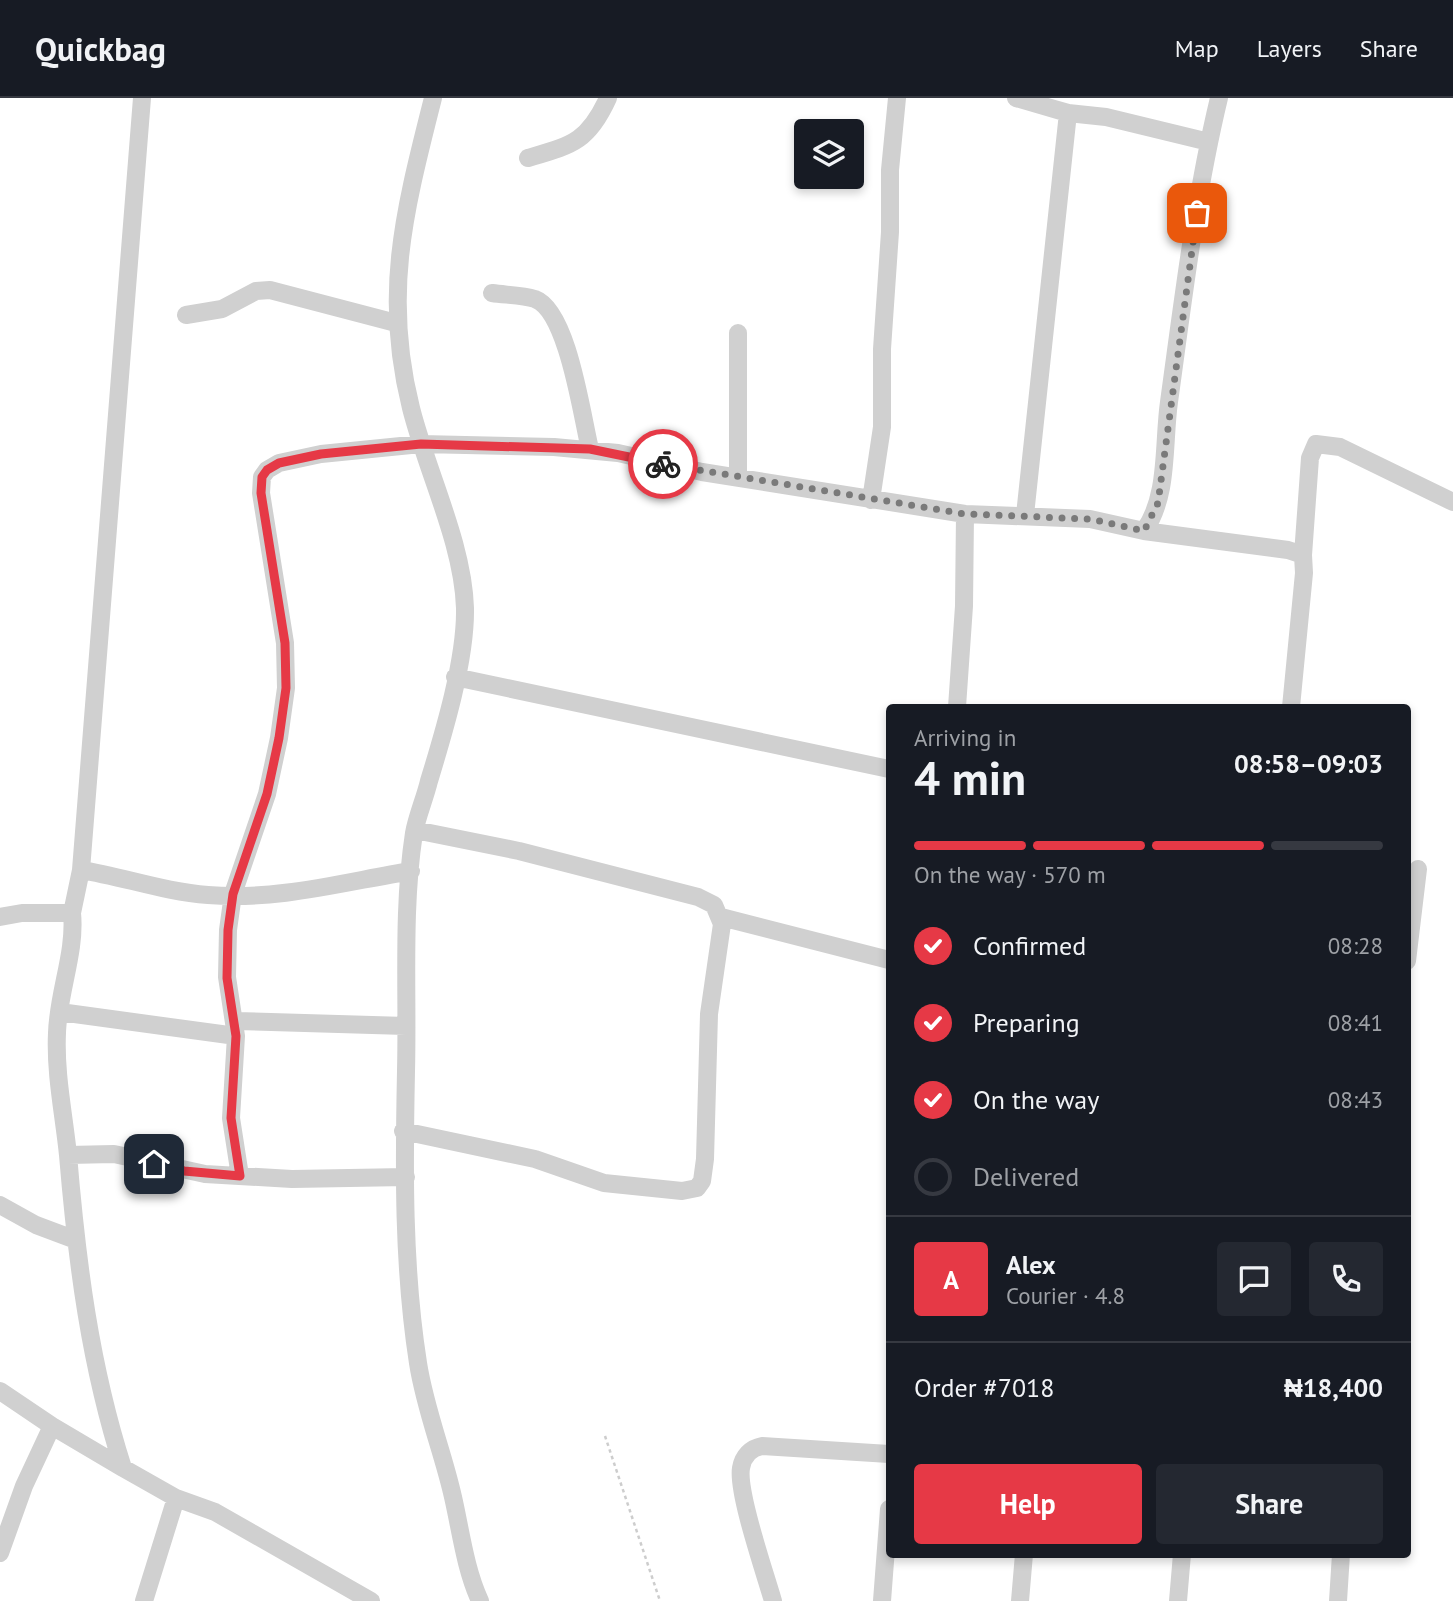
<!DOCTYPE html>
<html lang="en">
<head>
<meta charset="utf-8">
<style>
	:root { --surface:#171b24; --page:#242831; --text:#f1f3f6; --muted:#9ea1a6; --line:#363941; --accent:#e63946 }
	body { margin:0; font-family:"PT Sans",sans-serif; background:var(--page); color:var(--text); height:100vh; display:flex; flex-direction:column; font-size:26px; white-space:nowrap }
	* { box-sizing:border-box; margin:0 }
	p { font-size:23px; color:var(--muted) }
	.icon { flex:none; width:38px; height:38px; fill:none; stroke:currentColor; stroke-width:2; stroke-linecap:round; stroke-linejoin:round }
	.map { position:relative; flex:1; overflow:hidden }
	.panel { position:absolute; left:886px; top:606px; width:525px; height:854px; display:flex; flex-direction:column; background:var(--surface); border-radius:7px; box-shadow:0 4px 10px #0003 }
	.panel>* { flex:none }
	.controls { position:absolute; left:794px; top:21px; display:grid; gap:14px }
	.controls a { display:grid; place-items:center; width:70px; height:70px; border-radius:7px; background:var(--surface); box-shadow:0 4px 10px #0003; font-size:35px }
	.pin { position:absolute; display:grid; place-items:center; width:60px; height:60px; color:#fff; margin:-30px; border-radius:14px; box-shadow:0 4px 10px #0006 }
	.courier { position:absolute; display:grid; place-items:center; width:70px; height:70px; margin:-35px; border:5px solid #e63946; border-radius:50%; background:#fff; color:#222; box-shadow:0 2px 9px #0007 }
	.summary em { font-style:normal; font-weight:800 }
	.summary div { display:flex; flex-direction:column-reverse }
	.summary { display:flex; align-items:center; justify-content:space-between; height:119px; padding:0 28px }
	h1 { font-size:46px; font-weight:800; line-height:52px }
	.bar { display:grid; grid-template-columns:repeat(4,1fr); gap:10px 7px; align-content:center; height:84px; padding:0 28px }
	.bar i { height:9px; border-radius:5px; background:var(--line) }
	.bar .active { background:var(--accent) }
	.bar p { grid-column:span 4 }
	.line { display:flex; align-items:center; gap:18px; padding:0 28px; border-top:2px solid var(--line) }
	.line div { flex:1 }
	.round { display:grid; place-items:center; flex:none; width:74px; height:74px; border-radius:7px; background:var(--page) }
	ol { padding:0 28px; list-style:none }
	li { display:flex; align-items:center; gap:21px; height:77px }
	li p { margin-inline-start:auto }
	li .icon { padding:7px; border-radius:50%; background:var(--accent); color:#fff; stroke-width:4 }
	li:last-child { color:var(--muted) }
	li i { width:38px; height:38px; border:4px solid var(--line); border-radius:50% }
	.cta { display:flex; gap:14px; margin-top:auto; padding:14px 28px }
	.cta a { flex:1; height:80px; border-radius:7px; background:var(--accent); color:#fff; font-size:28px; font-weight:800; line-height:80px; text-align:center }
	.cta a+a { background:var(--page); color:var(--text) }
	header { display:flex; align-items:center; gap:42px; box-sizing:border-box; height:98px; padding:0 35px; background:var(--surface); border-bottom:2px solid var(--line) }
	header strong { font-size:33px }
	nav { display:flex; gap:38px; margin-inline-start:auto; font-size:24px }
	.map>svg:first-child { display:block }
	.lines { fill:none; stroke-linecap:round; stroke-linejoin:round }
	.path { stroke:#cdcdcd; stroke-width:2.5; stroke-dasharray:3.5 3.5; stroke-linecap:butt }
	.minor { stroke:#d0d0d0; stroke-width:18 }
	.done { stroke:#7a7a7a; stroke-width:7; stroke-dasharray:0 12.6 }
	.route { stroke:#e63946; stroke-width:9 }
</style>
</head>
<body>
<header>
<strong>Quickbag</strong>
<nav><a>Map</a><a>Layers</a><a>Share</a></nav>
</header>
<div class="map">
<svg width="1453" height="1503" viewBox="0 0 1453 1503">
	<rect width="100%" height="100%" fill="#fff"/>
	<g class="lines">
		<!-- path -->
		<path class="path" d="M605,1338L660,1503"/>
		<!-- minor -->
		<path class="minor" d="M433,0C405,111 382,195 411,310C427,374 463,445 465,510C466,561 444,634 429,683C425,700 417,718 414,735C402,813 408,894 406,973C404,1070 403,1169 418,1265C425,1311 443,1354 453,1399C461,1434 465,1470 480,1503
			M1016,0L1068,15L1106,19L1209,44
			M528,60C572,47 588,44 608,0
			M492,195C505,197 522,197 535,201C568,213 582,319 590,351
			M186,217L222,211L256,193L270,192L396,225
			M738,380V235
			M871,402L882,329V251L890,134V72L897,0
			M1025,417L1068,15
			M1144,433C1169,398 1163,346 1169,304C1183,203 1195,100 1219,0
			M1303,457L1310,360L1316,346L1340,349L1453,404
			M455,579L889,671
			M957,609L964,508L965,416
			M81,772L142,0
			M72,815C76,854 58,895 57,935C55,976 64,1017 68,1057C77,1165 90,1267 123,1370L176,1400L215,1414L371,1503
			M0,819L22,815H72L81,772C124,779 165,794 208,797C276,803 344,784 411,773
			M721,819L889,862
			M1407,863L1418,771
			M60,914L236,938
			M235,923L406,928
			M403,1033L535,1061L604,1085L682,1093L697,1090L702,1083L705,1061L709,916L722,826L714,807L698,799L519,753L415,732
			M68,1057L114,1056L205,1076L292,1081L406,1079
			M240,1078L231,1020L236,938L227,879L228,832L233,796L267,696L279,640L286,590L285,545L261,395L262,379L267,372L279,365L321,356L421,346L554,349L618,355L702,374L965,416L1090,421L1144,433L1288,452L1303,457L1304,475L1291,609
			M0,1107L36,1127L76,1142
			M0,1293L52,1328L123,1370
			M0,1455L24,1388L52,1328
			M144,1503L176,1400
			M773,1503C765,1475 737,1394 741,1370C743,1358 751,1350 762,1348L889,1356
			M882,1503L889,1411
			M1020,1503L1024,1456
			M1178,1503L1182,1456
			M1338,1503L1341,1456"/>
	</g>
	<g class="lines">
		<!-- done -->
		<path class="done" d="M663,366L965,416L1090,421L1144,433L1158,405L1197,115"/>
		<!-- route -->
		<path class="route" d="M154,1066L184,1073L240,1078L231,1020L236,938L227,880L228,832L233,796L267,696L279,640L286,590L285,545L261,395L262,379L267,372L279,365L321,356L421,346L590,351L663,366"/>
	</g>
</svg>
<div class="controls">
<a><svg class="icon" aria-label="layers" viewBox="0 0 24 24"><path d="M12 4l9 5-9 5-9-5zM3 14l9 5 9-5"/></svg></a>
</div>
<div class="pin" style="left:1197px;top:115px;background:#ea580c"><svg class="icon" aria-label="bag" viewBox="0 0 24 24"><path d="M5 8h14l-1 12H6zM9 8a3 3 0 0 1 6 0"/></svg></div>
<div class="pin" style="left:154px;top:1066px;background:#1f2937"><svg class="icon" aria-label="home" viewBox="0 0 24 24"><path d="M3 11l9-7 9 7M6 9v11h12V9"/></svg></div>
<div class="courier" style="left:663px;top:366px"><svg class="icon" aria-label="bike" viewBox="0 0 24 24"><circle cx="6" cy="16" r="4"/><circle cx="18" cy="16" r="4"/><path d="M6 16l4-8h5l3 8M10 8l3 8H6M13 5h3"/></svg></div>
<section class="panel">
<div class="summary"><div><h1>4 min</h1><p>Arriving in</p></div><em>08:58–09:03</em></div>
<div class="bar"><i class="active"></i><i class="active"></i><i class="active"></i><i></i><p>On the way · 570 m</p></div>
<ol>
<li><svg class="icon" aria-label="check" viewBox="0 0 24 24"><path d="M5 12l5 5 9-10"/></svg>Confirmed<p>08:28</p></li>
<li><svg class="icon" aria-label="check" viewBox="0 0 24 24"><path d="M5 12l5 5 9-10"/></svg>Preparing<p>08:41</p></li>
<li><svg class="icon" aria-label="check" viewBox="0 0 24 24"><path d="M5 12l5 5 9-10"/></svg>On the way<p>08:43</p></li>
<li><i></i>Delivered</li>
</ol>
<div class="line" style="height:126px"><b class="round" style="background:var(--accent);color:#fff">A</b><div><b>Alex</b><p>Courier · 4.8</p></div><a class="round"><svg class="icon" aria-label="chat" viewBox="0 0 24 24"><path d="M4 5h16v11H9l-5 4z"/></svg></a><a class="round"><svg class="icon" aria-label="phone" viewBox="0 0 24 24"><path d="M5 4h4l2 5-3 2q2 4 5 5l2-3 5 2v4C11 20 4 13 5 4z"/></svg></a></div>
<div class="line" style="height:91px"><div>Order #7018</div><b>₦18,400</b></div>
<div class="cta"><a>Help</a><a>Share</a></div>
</section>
</div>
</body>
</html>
